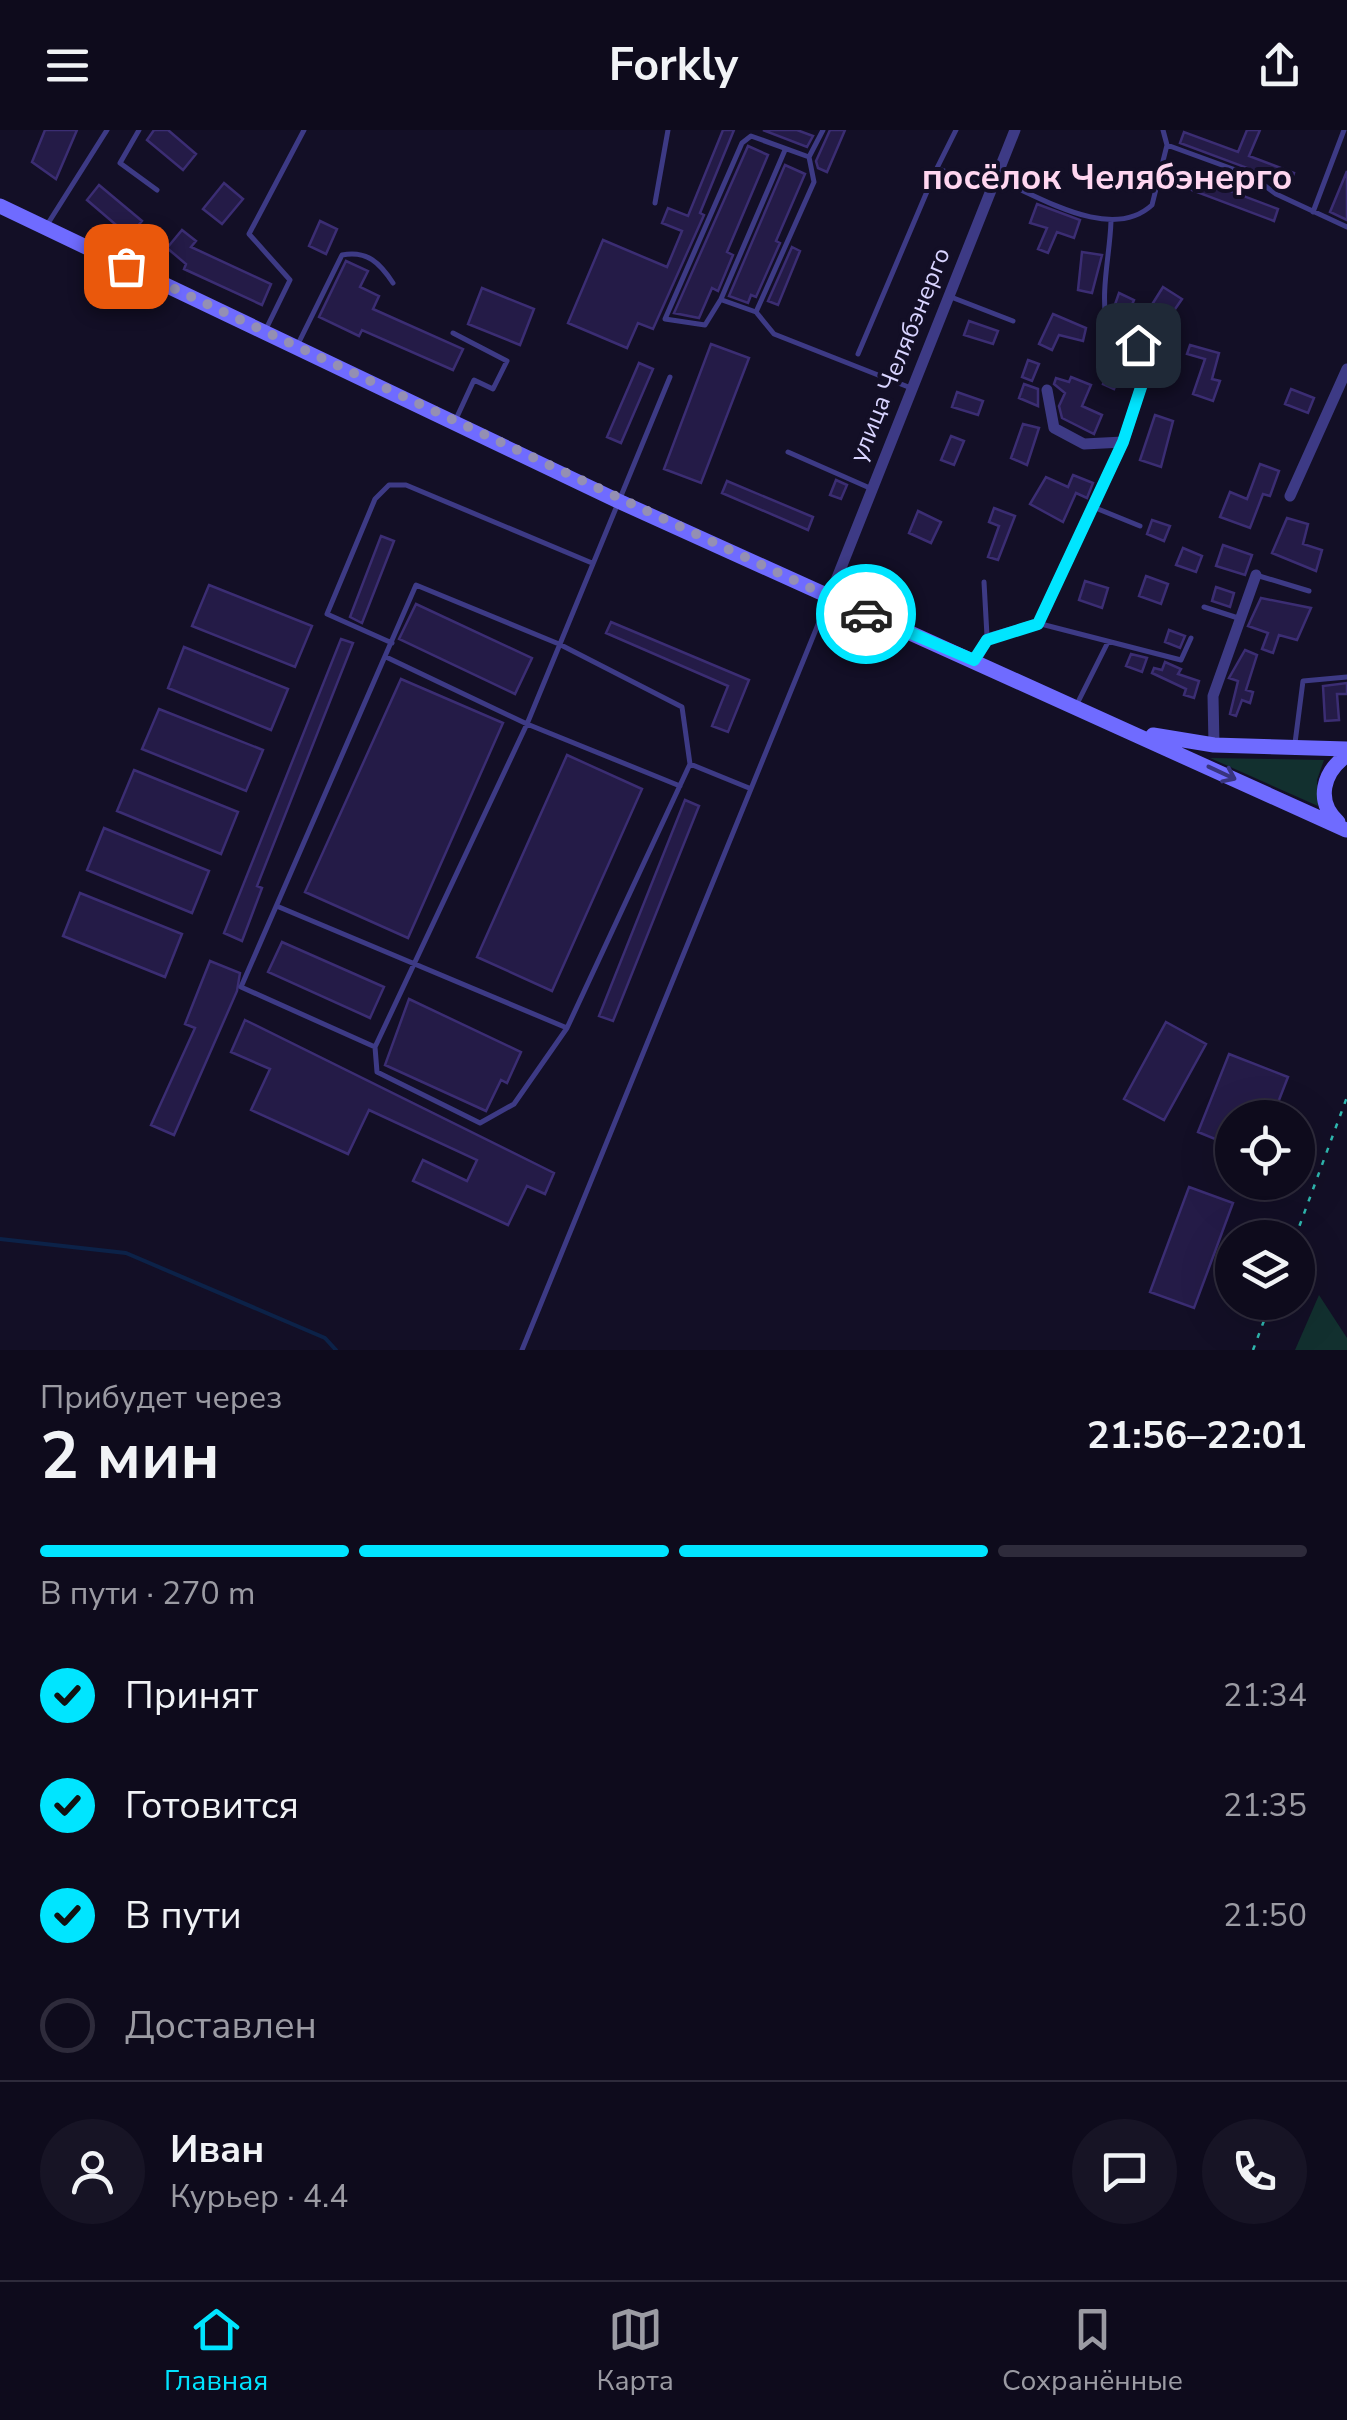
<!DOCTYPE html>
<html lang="ru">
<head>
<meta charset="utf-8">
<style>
	:root { --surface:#0e0b1c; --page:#171425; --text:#f1f3f6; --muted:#9b9ba3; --line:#2e2b3b; --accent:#00e5ff }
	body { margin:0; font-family:"Nunito Sans",sans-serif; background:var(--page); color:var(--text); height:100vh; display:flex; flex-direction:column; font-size:38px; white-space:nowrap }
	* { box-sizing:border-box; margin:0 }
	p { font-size:32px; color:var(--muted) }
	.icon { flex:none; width:55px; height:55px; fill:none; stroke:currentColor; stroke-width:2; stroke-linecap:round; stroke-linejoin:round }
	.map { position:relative; height:1220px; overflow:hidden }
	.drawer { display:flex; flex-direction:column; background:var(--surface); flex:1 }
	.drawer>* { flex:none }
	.controls { position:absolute; left:1215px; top:970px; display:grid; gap:20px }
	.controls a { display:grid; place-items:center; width:100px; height:100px; border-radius:50%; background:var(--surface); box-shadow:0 10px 40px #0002,0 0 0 2px var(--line); font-size:50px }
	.pin { position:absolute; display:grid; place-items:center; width:85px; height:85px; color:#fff; margin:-42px; border-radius:20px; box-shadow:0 5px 15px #0006 }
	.courier { position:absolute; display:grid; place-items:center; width:100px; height:100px; margin:-50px; border:8px solid #00e5ff; border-radius:50%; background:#fff; color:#222; box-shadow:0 2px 12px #0007 }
	.summary em { font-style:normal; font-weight:700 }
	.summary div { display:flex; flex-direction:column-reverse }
	.summary { display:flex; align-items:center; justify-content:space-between; height:170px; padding:0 40px }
	h1 { font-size:65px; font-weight:700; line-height:75px }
	.bar { display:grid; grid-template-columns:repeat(4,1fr); gap:15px 10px; align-content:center; height:120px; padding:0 40px }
	.bar i { height:12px; border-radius:8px; background:var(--line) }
	.bar .selected { background:var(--accent) }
	.bar p { grid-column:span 4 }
	.line { display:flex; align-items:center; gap:25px; padding:0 40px; border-top:2px solid var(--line) }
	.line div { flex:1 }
	.round { display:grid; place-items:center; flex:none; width:105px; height:105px; border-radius:52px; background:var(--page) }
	ol { padding:0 40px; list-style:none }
	li { display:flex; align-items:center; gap:30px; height:110px }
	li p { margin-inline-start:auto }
	li .icon { padding:10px; border-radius:50%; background:var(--accent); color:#111; stroke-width:4 }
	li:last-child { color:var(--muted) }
	li i { width:55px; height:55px; border:5px solid var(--line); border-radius:50% }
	header { display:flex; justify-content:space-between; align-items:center; height:130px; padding:0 40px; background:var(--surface); font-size:45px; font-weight:700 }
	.menu { display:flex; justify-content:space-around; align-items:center; height:140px; border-top:2px solid var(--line); background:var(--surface); font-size:28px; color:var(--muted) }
	.menu a { display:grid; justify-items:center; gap:5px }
	.menu .selected { color:var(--accent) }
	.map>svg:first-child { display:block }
	.green { fill:#12302f }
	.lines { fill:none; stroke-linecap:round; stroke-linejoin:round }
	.stream { stroke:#0c2248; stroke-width:4 }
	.building { fill:#241b47; stroke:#3b2d73; stroke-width:2.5 }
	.path { stroke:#2fb8b0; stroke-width:2.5; stroke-dasharray:5 8; stroke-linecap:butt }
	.service { stroke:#3d3a85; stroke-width:5 }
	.minor { stroke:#3d3a85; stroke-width:11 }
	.secondary { stroke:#6f6bff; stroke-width:15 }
	.oneway { stroke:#38347d }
	.done { stroke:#948fb3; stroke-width:10; stroke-dasharray:0 18 }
	.route { stroke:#00e5ff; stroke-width:12 }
	.labels { text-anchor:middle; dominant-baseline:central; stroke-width:8; stroke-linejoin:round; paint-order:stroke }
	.street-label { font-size:25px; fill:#d9d4ff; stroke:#130f26 }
	.district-label { font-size:35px; font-weight:bold; fill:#ffd6f0; stroke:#130f26 }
</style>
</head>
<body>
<header><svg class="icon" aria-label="menu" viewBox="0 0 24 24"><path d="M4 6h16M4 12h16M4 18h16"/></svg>Forkly<svg class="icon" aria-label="share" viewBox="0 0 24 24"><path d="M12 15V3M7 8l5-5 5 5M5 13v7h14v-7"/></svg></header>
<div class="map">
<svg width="1347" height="1220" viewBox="0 0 1347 1220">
	<rect width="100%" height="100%" fill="#130f26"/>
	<!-- green -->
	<path class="green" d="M1210,628L1324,630L1317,650L1318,676Z
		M1319,1165L1347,1208V1220H1295Z"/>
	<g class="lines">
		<!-- stream -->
		<path class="stream" d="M0,1109L126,1123L325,1208L336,1220"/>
	</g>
	<!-- building -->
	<path class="building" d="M45,0H77L56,49L32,32Z
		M154,0H168L196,24L183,40L147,10Z
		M723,0H734L700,83L704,85L653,199L638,193L627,218L568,193L603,110L667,137L682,101L662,93L668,78L688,86Z
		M763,0H797L813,6L807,17Z
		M830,0H845L827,42L818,38L816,31Z
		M1247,0H1260L1249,26L1294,43L1290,54L1180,13L1184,2L1238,22Z
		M748,16L768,25L727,122L733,125L718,161L712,158L699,188L674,183Z
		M785,35L805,44L776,111L780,113L756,167L751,165L748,173L729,166Z
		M1169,38L1278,79L1274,91L1165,50Z
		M1347,41V90L1330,82Z
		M224,53L243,69L222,94L203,79Z
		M99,55L142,91L129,106L87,70Z
		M1037,74L1080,90L1074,108L1057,102L1048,123L1038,119L1047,98L1030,93Z
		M320,91L337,99L326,124L309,116Z
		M182,100L196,111L191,117L271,154L262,175L184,139L186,134L167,118Z
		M792,117L800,121L778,175L768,171Z
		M1082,122L1102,125L1092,163L1078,160Z
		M346,131L368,141L360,157L379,166L373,179L463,219L453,240L362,200L359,206L319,187Z
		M1163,157L1182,169L1171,185L1153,173Z
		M482,158L534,179L520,215L468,194Z
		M1119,163L1134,170L1126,189L1112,183Z
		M1053,184L1086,198L1083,211L1059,205L1052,220L1039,214Z
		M969,191L998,201L993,214L964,205Z
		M711,214L749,228L701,353L664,339Z
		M1190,215L1219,223L1212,249L1220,251L1213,271L1193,264L1205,229L1187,224Z
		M1105,225L1125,233L1114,259L1103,254L1107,244L1099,240Z
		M1028,230L1039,234L1032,251L1022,247Z
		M639,233L653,239L621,313L607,307Z
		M1071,247L1091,255L1082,276L1102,285L1094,304L1062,288L1059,276L1065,263L1054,254L1056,248L1069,252Z
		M1024,254L1038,259V276L1019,268Z
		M1291,259L1314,268L1308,283L1285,274Z
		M957,262L983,271L978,285L952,277Z
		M1155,285L1173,291L1161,337L1140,330Z
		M1023,294L1039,298L1027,335L1011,328Z
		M951,306L964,311L954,335L941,330Z
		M1260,334L1279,341L1270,366L1263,364L1250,398L1220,387L1230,362L1247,369Z
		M1073,345L1093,353L1087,368L1076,363L1063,392L1030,374L1046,347L1068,357Z
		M836,350L847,355L841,369L830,365Z
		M727,351L813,387L808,400L722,363Z
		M994,378L1015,386L998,430L988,427L999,396L989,392Z
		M918,381L941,392L931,413L909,403Z
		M1287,388L1308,394L1303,414L1322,420L1316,441L1272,423Z
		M1152,390L1170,396L1164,411L1147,404Z
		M381,406L394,411L362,493L350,487Z
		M1223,415L1252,425L1245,445L1216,436Z
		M1183,418L1202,426L1196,442L1176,435Z
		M1146,446L1168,454L1161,474L1139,466Z
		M1085,451L1108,458L1102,478L1079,470Z
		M209,455L312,496L295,537L192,496Z
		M1216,457L1234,463L1230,477L1212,471Z
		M1261,468L1311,478L1297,510L1279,505L1273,523L1262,519L1268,503L1248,496Z
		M416,474L532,528L515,564L399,509Z
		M611,492L749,550L728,602L712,596L728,556L606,503Z
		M1169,500L1185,506L1180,518L1165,512Z
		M341,509L353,513L257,756L262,758L242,811L224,803Z
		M184,517L288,559L271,600L168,558Z
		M1245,520L1257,525L1246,560L1253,562L1250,573L1242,570L1236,586L1230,584L1238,551L1229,548Z
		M1131,524L1147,528L1142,542L1126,536Z
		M1165,532L1181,539L1178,544L1199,551L1194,568L1184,565L1186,559L1152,543L1154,538L1162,540Z
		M401,549L503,593L408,808L305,762Z
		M1347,553V564H1337L1339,590L1325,591L1323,556Z
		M159,579L263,620L246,661L142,619Z
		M567,625L642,659L552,861L477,827Z
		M134,640L238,682L221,724L117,681Z
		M685,670L699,676L613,891L599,886Z
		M104,698L209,741L192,783L87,740Z
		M80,763L182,804L165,847L63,806Z
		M282,812L384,857L370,888L268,842Z
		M210,831L240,843L237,861L174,1005L151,995L195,898L185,894Z
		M409,869L521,922L507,953L501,950L486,981L385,935Z
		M245,890L554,1043L545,1064L527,1056L508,1095L413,1051L423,1030L467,1051L477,1030L369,980L348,1024L251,980L270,939L231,922Z
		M1166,892L1206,914L1164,990L1124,969Z
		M1229,924L1288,947L1272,988H1232V1016L1198,1002Z
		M1189,1057L1233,1073L1194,1178L1150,1162Z"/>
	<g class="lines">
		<!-- path -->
		<path class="path" d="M1295,1108L1347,967
			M1253,1220L1271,1172"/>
		<!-- service -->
		<path class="service" d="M139,0L120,33L157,60
			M1163,0L1167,15
			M785,20L721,169L705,195L665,189L742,13L751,6L809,27
			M937,38L956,0
			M997,49C1039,66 1111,113 1152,75L1167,15L1252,46L1276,64L1347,97
			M655,73L668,0
			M1313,82L1344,0
			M47,95L107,0
			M951,167L1013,191
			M722,170L756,182L774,204L911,258
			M756,182L814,52L809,27L823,0
			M1107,195C1100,161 1110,125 1111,91
			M266,199L290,150L249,104L304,0
			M453,203L507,231L493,259L474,250L456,289
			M298,214L342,125C367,120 380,133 393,153
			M858,224L937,38L988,59
			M788,322L872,359
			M1093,377L1140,396
			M1256,445L1309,461
			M984,452L987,506
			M1204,477L1238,488
			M1041,494L1181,530L1191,508
			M392,513L327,484L375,369L389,355H406L592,433
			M386,527L527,594L680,656
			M1077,574L1108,512
			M1295,613L1303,551L1347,547
			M279,777L567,898L690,634L749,658
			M567,898L514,974L480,993L377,942L375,917L241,857L416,455L559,514L682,577L690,634
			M375,917L527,594L670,247
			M522,1220L828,470"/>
		<!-- minor -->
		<path class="minor" d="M1047,260L1054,298L1084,314L1123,312
			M1290,366L1347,239
			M829,468L1015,0
			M975,531L987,509L1038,494L1123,312L1145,245L1138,215L1107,195
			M1214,615L1213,566L1256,445"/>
		<!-- secondary -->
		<path class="secondary" d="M0,76L616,370L1346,700
			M1153,605L1214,615L1347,619
			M1338,692C1315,671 1323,642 1347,625"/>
	</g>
	<!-- one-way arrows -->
	<defs><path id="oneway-shaft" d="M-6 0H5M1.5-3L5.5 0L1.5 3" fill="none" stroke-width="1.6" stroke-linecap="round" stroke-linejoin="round" transform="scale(2.5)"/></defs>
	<use class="oneway" href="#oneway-shaft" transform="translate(1222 643) rotate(25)"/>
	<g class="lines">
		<!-- done -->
		<path class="done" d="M126,136L866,484"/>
		<!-- route -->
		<path class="route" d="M866,484L974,530L987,510L1038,494L1123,312L1145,245L1138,215"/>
	</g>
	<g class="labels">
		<!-- street labels -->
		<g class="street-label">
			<text transform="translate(900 225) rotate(-68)">улица Челябэнерго</text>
		</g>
		<!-- district labels -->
		<g class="district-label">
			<text x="1107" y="47">посёлок Челябэнерго</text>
		</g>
	</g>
</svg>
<div class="controls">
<a><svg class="icon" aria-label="locate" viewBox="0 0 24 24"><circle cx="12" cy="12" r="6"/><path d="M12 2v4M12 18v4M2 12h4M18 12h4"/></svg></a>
<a><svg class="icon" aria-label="layers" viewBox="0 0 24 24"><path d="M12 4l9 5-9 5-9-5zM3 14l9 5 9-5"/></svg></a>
</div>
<div class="pin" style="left:126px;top:136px;background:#ea580c"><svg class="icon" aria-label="bag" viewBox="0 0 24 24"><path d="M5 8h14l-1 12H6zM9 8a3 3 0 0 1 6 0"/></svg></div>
<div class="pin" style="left:1138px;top:215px;background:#1f2937"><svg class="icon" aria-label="home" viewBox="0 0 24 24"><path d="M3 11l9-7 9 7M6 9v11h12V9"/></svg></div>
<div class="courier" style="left:866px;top:484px"><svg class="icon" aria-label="car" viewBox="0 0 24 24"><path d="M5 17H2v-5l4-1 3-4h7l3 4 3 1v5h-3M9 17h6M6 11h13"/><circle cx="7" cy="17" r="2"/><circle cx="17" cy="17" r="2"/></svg></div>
</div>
<section class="drawer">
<div class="summary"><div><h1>2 мин</h1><p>Прибудет через</p></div><em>21:56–22:01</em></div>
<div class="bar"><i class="selected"></i><i class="selected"></i><i class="selected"></i><i></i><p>В пути · 270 m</p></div>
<ol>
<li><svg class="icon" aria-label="check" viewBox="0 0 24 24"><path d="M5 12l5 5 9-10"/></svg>Принят<p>21:34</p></li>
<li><svg class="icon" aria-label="check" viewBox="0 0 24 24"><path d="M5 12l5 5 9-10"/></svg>Готовится<p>21:35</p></li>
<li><svg class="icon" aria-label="check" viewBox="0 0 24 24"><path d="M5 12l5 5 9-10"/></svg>В пути<p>21:50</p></li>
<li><i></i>Доставлен</li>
</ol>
<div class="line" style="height:180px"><a class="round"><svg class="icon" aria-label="person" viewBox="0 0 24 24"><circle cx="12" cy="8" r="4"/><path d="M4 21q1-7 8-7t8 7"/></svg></a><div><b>Иван</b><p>Курьер · 4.4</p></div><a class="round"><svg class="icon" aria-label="chat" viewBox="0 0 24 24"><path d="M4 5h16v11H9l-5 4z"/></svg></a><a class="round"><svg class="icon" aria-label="phone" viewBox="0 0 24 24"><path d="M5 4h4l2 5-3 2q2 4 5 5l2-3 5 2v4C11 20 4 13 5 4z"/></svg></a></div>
</section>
<nav class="menu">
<a class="selected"><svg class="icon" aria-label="home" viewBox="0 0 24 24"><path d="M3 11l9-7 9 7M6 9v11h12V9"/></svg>Главная</a>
<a><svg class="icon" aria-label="map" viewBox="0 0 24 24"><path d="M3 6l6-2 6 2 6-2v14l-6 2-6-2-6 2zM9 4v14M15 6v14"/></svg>Карта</a>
<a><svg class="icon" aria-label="saved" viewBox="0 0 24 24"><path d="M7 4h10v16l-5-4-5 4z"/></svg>Сохранённые</a>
</nav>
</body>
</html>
